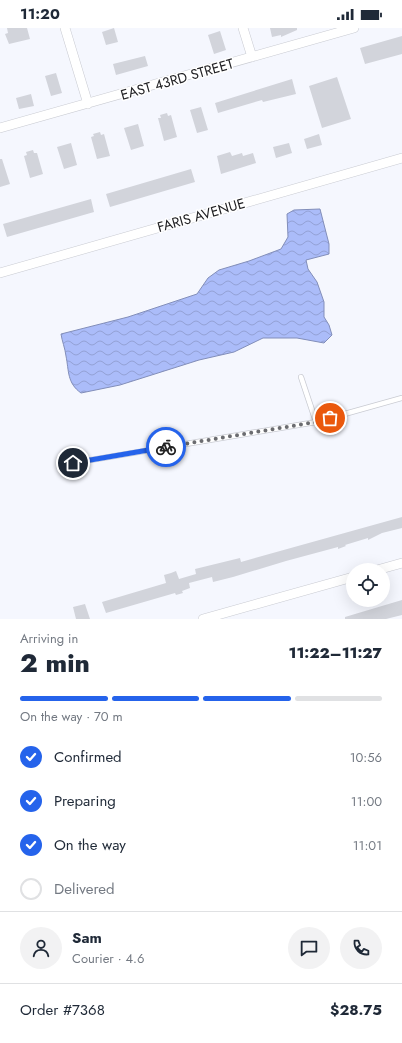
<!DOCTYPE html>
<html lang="en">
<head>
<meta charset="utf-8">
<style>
	:root { --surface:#fff; --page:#f2f2f3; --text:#1f2937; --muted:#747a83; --line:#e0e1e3; --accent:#2563eb }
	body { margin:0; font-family:Jost,sans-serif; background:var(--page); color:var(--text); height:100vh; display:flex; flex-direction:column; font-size:15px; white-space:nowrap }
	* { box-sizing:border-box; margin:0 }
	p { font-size:13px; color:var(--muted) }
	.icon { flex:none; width:22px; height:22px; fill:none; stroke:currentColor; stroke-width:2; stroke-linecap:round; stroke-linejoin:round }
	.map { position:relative; height:591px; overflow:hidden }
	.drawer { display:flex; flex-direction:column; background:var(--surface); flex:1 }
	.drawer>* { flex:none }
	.fabs { position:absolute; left:346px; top:535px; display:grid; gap:8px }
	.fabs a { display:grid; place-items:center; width:44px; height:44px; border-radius:50%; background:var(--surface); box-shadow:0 4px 16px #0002; font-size:20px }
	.pin { position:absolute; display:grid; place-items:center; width:34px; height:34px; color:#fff; margin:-17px; border:2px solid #fff; border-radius:50%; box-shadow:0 1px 4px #0007 }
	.courier { position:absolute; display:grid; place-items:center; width:40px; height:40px; margin:-20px; border:3px solid #2563eb; border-radius:50%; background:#fff; color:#222; box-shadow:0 1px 5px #0007 }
	.head em { font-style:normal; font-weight:800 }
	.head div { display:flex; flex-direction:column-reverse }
	.head { display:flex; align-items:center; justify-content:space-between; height:68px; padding:0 20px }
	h1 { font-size:26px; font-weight:800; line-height:30px }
	.bar { display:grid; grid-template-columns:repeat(4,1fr); gap:6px 4px; align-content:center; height:48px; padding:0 20px }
	.bar i { height:5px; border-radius:3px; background:var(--line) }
	.bar .on { background:var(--accent) }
	.bar p { grid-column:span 4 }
	.line { display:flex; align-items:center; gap:10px; padding:0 20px; border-top:1px solid var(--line) }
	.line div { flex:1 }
	.round { display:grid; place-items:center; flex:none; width:42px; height:42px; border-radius:21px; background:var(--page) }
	ol { padding:0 20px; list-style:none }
	li { display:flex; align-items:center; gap:12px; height:44px }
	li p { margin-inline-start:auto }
	li .icon { padding:4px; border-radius:50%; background:var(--accent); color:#fff; stroke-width:4 }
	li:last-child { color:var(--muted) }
	li i { width:22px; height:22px; border:2px solid var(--line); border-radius:50% }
	.status { display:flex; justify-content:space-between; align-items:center; height:28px; padding:0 20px; background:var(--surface); direction:ltr }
	.status svg { height:11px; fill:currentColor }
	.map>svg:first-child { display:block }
	.water { fill:url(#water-waves); stroke:#828eb9 }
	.building { fill:#d2d4db }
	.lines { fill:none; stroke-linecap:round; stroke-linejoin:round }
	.lane-casing { stroke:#c9cbd2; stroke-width:6 }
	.street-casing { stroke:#c9cbd2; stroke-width:10 }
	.lane { stroke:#fff; stroke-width:4.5 }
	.street { stroke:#fff; stroke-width:9 }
	.done { stroke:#6b6c70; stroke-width:4; stroke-dasharray:0 7.2 }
	.route { stroke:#2563eb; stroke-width:5 }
	.labels { text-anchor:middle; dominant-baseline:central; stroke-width:3; stroke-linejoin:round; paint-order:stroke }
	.street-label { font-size:14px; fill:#212124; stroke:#fff }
</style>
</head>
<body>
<div class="status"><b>11:20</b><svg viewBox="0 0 49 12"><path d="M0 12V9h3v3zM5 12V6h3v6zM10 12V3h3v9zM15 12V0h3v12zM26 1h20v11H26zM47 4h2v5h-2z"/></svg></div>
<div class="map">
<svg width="402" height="591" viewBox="0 0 402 591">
	<defs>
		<pattern id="water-waves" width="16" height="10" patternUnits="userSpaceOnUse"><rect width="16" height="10" fill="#abbcf9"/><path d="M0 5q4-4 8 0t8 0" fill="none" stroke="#93a1d5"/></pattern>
	</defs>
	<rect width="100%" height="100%" fill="#f5f7fe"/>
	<!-- water -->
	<path class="water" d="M320,181L329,216V226L306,232L308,241L317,254L324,274V289L329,297L332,307L324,315L297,310H263L234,324L199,332L120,357L81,365C67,355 69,343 66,328C65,320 62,313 61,306L128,289L197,266L208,250L219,242L249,233L281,221L288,209L287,186L294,182Z"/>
	<!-- building -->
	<path class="building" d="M7,0H27L30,11L9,16L5,6L8,5Z
		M114,0L118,14L106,17L102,4Z
		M270,0H297V2L281,9V7L272,9Z
		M220,3L226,22L214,26L208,7Z
		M402,8V26L365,36L360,20Z
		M145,28L148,38L116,47L113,36Z
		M56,45L62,65L51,68L45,48Z
		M337,49L351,91L322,100L309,58Z
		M292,51L296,66L263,74L262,72L218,85L215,75Z
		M31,66L34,78L19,81L16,70Z
		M201,79L208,102L197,105L190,82Z
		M167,85L168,88L171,87L177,109L164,113L158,90H161L160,87Z
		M138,96L144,118L131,122L124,100Z
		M100,104L101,107L104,106L110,128L97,131L91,109L94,108L93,106Z
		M319,106L322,117L307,121L304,111Z
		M71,115L77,137L64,141L57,119Z
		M289,115L292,125L276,130L273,119Z
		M33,122L34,125H37L43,146L30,150L24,128L27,127L26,124Z
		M230,124L232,128L242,125L243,128L253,125L256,135L221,146L217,128Z
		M0,131H2L10,156L0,159Z
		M191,141L195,154L110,179L106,166Z
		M91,171L94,184L7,209L3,196Z
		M402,489V500L382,505L368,512V510L345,517L346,518L338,521V519L286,533L233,549L213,554L212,549L189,555L190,560L182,563L183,565L176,567L175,565L106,585L102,574L166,555L164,547L171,545L176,543L179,551L196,546L195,541L240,530L241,534Z
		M402,572V587L386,591H345V589Z
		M85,576L90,591H76L73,579Z"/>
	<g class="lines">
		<!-- lane casing -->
		<g class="lane-casing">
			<path id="lane" d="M301,349L316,394
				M73,435L316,394L402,370"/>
		</g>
		<!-- street casing -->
		<g class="street-casing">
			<path id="street" d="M65,0L88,76
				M243,0L252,29
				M0,100L354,0
				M0,245L402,130
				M377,542L402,535
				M203,591L353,549"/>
		</g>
		<!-- lane -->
		<use href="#lane" class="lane"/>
		<!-- street -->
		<use href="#street" class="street"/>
	</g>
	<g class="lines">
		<!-- done -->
		<path class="done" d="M166,419L316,394L330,390"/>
		<!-- route -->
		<path class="route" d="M73,435L166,419"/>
	</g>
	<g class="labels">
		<!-- street labels -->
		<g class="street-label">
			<text transform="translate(177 51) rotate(-16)">EAST 43RD STREET</text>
			<text transform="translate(201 187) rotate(-16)">FARIS AVENUE</text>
		</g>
	</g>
</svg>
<div class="fabs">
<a><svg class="icon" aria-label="locate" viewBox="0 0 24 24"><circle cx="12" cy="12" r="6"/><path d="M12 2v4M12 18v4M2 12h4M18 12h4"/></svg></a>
</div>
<div class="pin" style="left:330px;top:390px;background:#ea580c"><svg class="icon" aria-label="bag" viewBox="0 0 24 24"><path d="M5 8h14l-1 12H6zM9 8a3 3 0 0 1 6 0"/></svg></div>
<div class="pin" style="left:73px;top:435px;background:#1f2937"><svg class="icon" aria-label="home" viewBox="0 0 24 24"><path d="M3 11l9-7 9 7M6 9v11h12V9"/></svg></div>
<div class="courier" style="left:166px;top:419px"><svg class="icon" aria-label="bike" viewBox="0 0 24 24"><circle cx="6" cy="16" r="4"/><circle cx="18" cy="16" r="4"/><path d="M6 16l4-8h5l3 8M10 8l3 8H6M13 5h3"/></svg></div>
</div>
<section class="drawer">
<div class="head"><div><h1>2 min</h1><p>Arriving in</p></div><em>11:22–11:27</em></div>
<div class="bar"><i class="on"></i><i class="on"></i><i class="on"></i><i></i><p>On the way · 70 m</p></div>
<ol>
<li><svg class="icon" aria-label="check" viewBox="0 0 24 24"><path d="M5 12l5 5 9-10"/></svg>Confirmed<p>10:56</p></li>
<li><svg class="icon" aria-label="check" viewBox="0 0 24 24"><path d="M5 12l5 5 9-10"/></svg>Preparing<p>11:00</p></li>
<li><svg class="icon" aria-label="check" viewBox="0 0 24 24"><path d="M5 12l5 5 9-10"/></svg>On the way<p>11:01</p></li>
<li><i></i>Delivered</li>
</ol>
<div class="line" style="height:72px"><a class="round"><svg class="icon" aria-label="person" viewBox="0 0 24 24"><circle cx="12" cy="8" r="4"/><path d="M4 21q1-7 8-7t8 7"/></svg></a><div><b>Sam</b><p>Courier · 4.6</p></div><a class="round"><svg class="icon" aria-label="chat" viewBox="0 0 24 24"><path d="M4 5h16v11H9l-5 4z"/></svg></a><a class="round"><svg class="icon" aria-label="phone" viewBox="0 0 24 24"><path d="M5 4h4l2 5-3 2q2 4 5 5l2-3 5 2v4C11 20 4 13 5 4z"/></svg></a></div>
<div class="line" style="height:52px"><div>Order #7368</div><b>$28.75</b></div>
</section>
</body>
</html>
